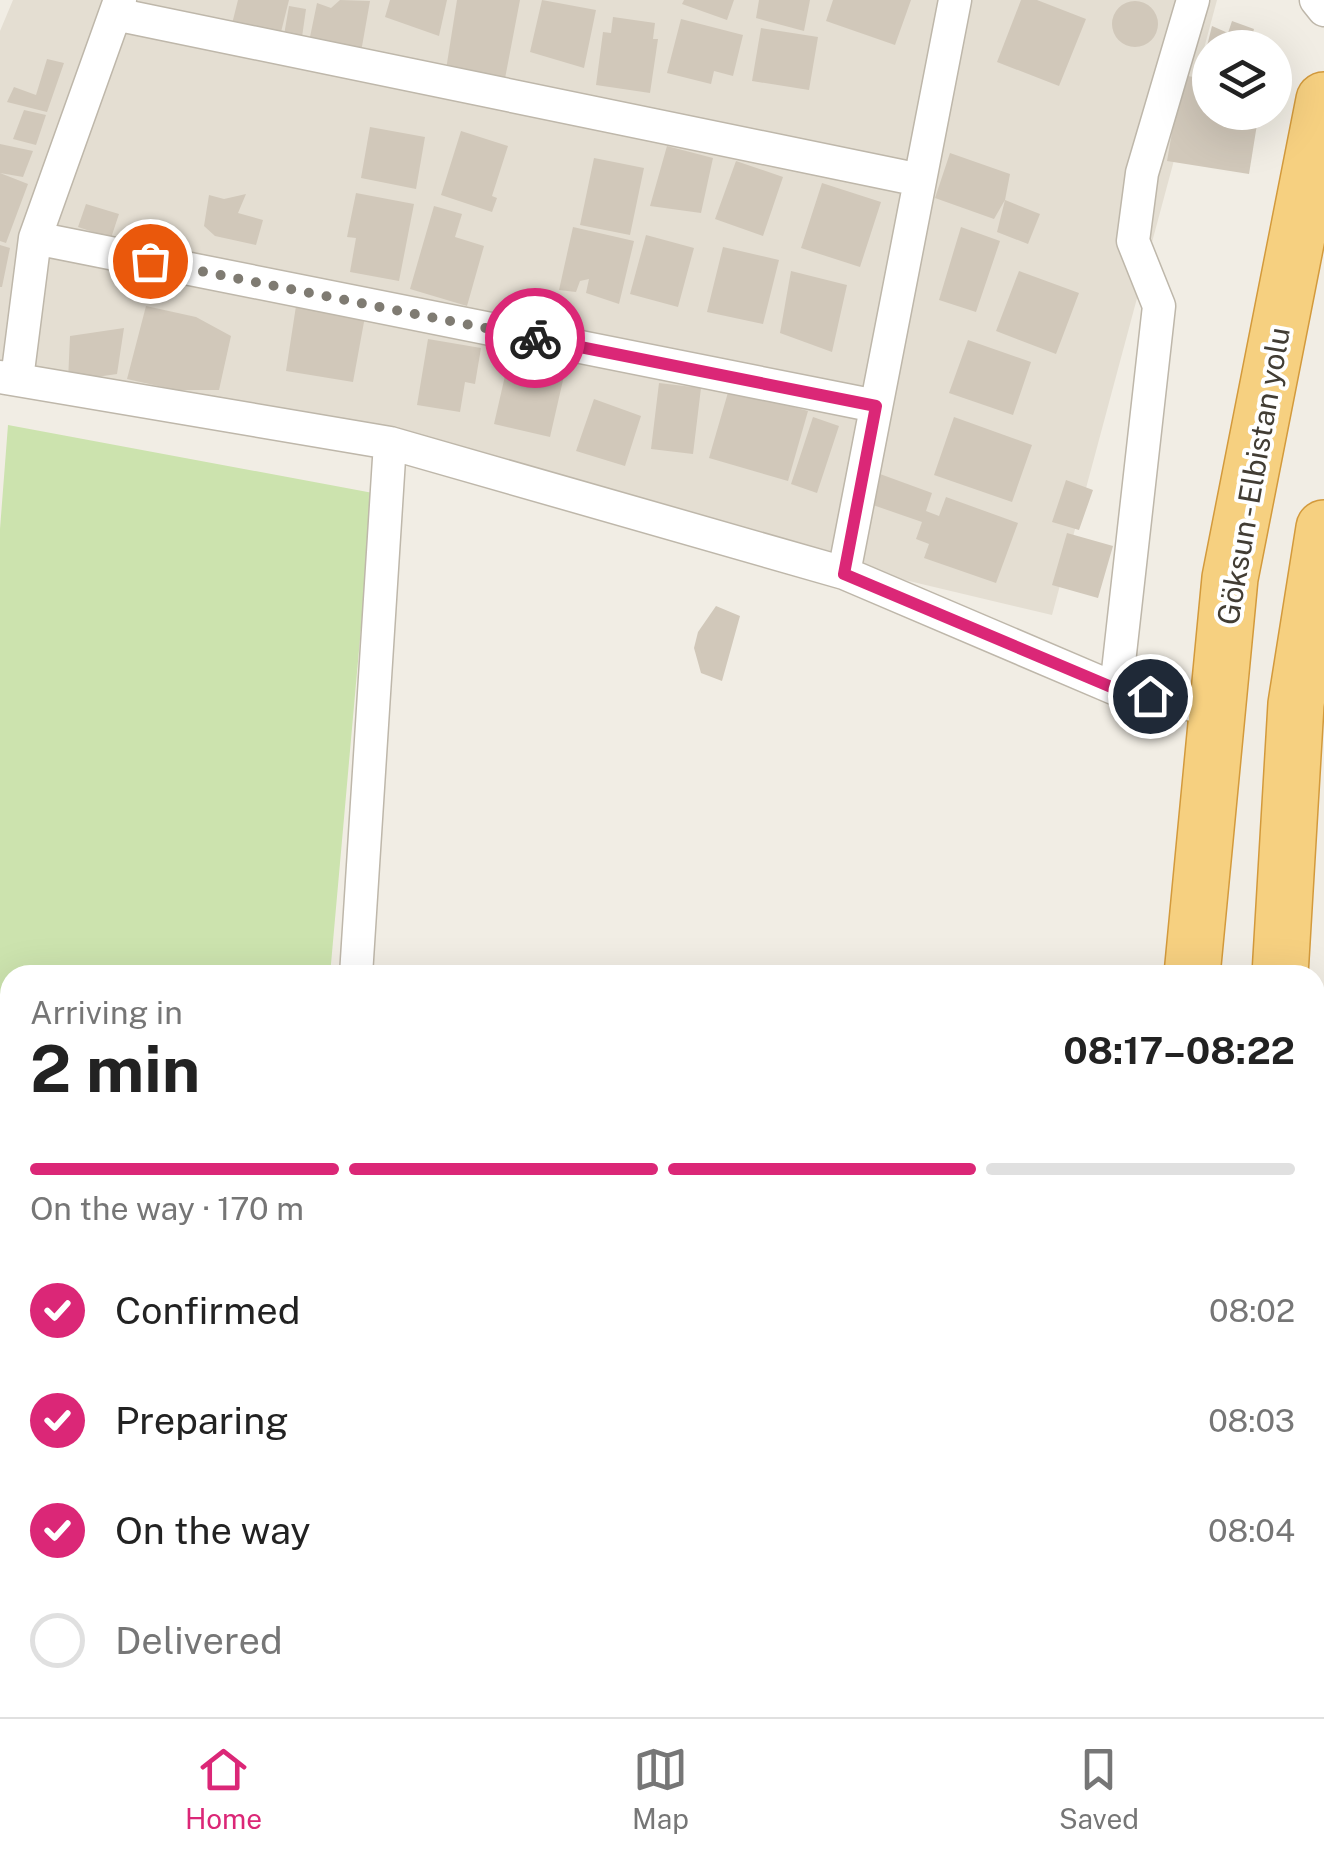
<!DOCTYPE html>
<html lang="en">
<head>
<meta charset="utf-8">
<style>
	:root { --surface:#fff; --page:#f2f2f2; --text:#222; --muted:#767676; --line:#e0e0e0; --accent:#db2777 }
	body { margin:0; font-family:"Public Sans",sans-serif; background:var(--page); color:var(--text); height:100vh; display:flex; flex-direction:column; font-size:38px; white-space:nowrap }
	* { box-sizing:border-box; margin:0 }
	p { font-size:32px; color:var(--muted) }
	.icon { flex:none; width:55px; height:55px; fill:none; stroke:currentColor; stroke-width:2; stroke-linecap:round; stroke-linejoin:round }
	.map { position:relative; flex:1; overflow:hidden }
	.details { position:absolute; left:0px; top:965px; width:1325px; height:752px; display:flex; flex-direction:column; background:var(--surface); border-radius:30px 30px 0 0; box-shadow:0 10px 40px #0002 }
	.details>* { flex:none }
	.buttons { position:absolute; left:1192px; top:30px; display:grid; gap:20px }
	.buttons a { display:grid; place-items:center; width:100px; height:100px; border-radius:50%; background:var(--surface); box-shadow:0 10px 40px #0002; font-size:50px }
	.pin { position:absolute; display:grid; place-items:center; width:85px; height:85px; color:#fff; margin:-42px; border:5px solid #fff; border-radius:50%; box-shadow:0 2px 10px #0007 }
	.courier { position:absolute; display:grid; place-items:center; width:100px; height:100px; margin:-50px; border:8px solid #db2777; border-radius:50%; background:#fff; color:#222; box-shadow:0 2px 12px #0007 }
	.head em { font-style:normal; font-weight:700 }
	.head div { display:flex; flex-direction:column-reverse }
	.head { display:flex; align-items:center; justify-content:space-between; height:170px; padding:0 30px }
	h1 { font-size:65px; font-weight:700; line-height:75px }
	.bar { display:grid; grid-template-columns:repeat(4,1fr); gap:15px 10px; align-content:center; height:120px; padding:0 30px }
	.bar i { height:12px; border-radius:8px; background:var(--line) }
	.bar .selected { background:var(--accent) }
	.bar p { grid-column:span 4 }
	ol { padding:0 30px; list-style:none }
	li { display:flex; align-items:center; gap:30px; height:110px }
	li p { margin-inline-start:auto }
	li .icon { padding:10px; border-radius:50%; background:var(--accent); color:#fff; stroke-width:4 }
	li:last-child { color:var(--muted) }
	li i { width:55px; height:55px; border:5px solid var(--line); border-radius:50% }
	.tab-bar { display:flex; justify-content:space-around; align-items:center; height:140px; border-top:2px solid var(--line); background:var(--surface); font-size:28px; color:var(--muted) }
	.tab-bar a { display:grid; justify-items:center; gap:5px }
	.tab-bar .selected { color:var(--accent) }
	.map>svg:first-child { display:block }
	.residential { fill:#e4ded2 }
	.green { fill:#cce3ae }
	.building { fill:#d1c8ba }
	.lines { fill:none; stroke-linecap:round; stroke-linejoin:round }
	.minor-casing { stroke:#beb7aa; stroke-width:35 }
	.trunk-casing { stroke:#d39a3c; stroke-width:58 }
	.minor { stroke:#fff; stroke-width:32 }
	.trunk { stroke:#f6d080; stroke-width:55 }
	.done { stroke:#7f7b72; stroke-width:10; stroke-dasharray:0 18 }
	.route { stroke:#db2777; stroke-width:12 }
	.labels { text-anchor:middle; dominant-baseline:central; stroke-width:8; stroke-linejoin:round; paint-order:stroke }
	.street-label { font-size:30px; fill:#423d34; stroke:#fff }
</style>
</head>
<body>
<div class="map">
<svg width="1324" height="1717" viewBox="0 0 1324 1717">
	<rect width="100%" height="100%" fill="#f1ede4"/>
	<!-- residential -->
	<path class="residential" d="M13,0H1217L1052,615L0,365V31Z
		M1315,1167L1324,1170V1717H1061L1062,1708H1315Z
		M709,1708H763L844,1717H710Z"/>
	<!-- green -->
	<path class="green" d="M8,425L373,493L330,975H10V1036L0,1035V529Z"/>
	<!-- building -->
	<path class="building" d="M238,0H289L280,36L232,24Z
		M340,0L370,1L361,52L310,37L317,3L331,8Z
		M390,0H447L439,36L385,17Z
		M457,0H520L503,89L445,76Z
		M542,0L596,10L584,68L530,52Z
		M684,0H734L727,20L682,4Z
		M759,0H810L804,31L756,18Z
		M833,0H911L895,45L826,21Z
		M1021,0H1037L1086,19L1059,86L997,62Z
		M1112 24a23 23 0 1 1 46 0a23 23 0 1 1-46 0Z
		M289,6L306,9L302,37L284,35Z
		M613,17L655,23L653,39H658L650,93L596,85L603,32L611,33Z
		M681,19L743,35L733,76L714,71L711,84L667,73Z
		M1232,21L1254,29L1249,48L1207,46L1212,26L1228,33Z
		M761,28L818,37L809,90L752,81Z
		M47,59L64,63L47,112L7,102L14,87L36,95Z
		M1182,75L1210,80V112H1259L1249,174L1167,161Z
		M24,110L46,115L36,145L13,139Z
		M370,127L425,137L416,189L361,178Z
		M461,131L508,146L492,196L497,198L492,212L441,195Z
		M0,144L33,151L23,177L0,173Z
		M667,146L713,158L701,213L650,206Z
		M950,153L1010,174L1005,200L994,219L935,198Z
		M594,158L644,168L630,235L580,225Z
		M736,161L783,177L763,236L715,219Z
		M0,173L28,184L6,243L0,241Z
		M822,183L881,202L860,267L801,248Z
		M356,193L414,204L399,281L350,272L356,238L347,237Z
		M246,194L238,213L263,220L256,245L215,236L204,226L209,195L224,199Z
		M1005,200L1040,214L1028,244L997,232Z
		M86,204L119,214L111,238L78,227Z
		M434,206L462,214L455,237L484,246L467,306L410,289Z
		M573,227L634,241L619,304L586,293L589,279L580,281L576,292L559,290Z
		M961,227L1000,241L976,312L939,300Z
		M646,235L694,248L678,307L630,294Z
		M0,245L10,248L2,287H0Z
		M723,247L779,260L763,324L707,312Z
		M791,271L847,285L832,352L780,333Z
		M1019,271L1079,293L1056,354L996,331Z
		M146,306L196,317L231,336L219,390H176L127,379Z
		M296,306L366,311L353,382L286,371Z
		M124,328L117,374L68,381L70,336Z
		M428,339L481,348L475,384L465,382L460,412L417,405Z
		M968,340L1031,362L1013,415L949,393Z
		M510,354L566,367L550,437L494,424Z
		M659,383L701,388L693,454L651,449Z
		M729,389L808,411L788,481L709,458Z
		M594,399L641,416L625,466L576,451Z
		M813,417L839,426L817,493L791,484Z
		M954,417L1032,445L1012,502L934,475Z
		M880,474L932,493L926,511L939,516L946,497L1018,523L996,583L924,558L929,544L916,539L922,522L870,504Z
		M1066,480L1093,490L1079,530L1052,522Z
		M1067,533L1113,546L1098,598L1052,585Z
		M716,606L740,616L722,681L701,673L694,648L698,632Z
		M10,1599V1686L0,1684V1638Z
		M89,1708H159L153,1717H87Z
		M277,1708H348L347,1717H275Z
		M587,1708H635L633,1717H585Z"/>
	<g class="lines">
		<!-- minor casing -->
		<g class="minor-casing">
			<path id="minor" d="M1316,0L1324,10
				M115,14L920,180
				M35,238L876,406
				M0,377L390,443L844,573L1116,689L1217,710
				M17,379L35,238L120,0
				M844,573L955,0
				M1116,689L1159,306L1133,241L1142,173L1193,0
				M356,975L390,443
				M1315,1085L1324,1090
				M0,1515L10,1517
				M1315,1645L1324,1643
				M860,1708V1717"/>
		</g>
		<!-- trunk casing -->
		<g class="trunk-casing">
			<path id="trunk" d="M1192,975L1230,578L1324,100
				M1280,975L1296,704L1324,528
				M1178,1708L1179,1717
				M1315,1708V1717"/>
		</g>
		<!-- minor -->
		<use href="#minor" class="minor"/>
		<!-- trunk -->
		<use href="#trunk" class="trunk"/>
	</g>
	<g class="lines">
		<!-- done -->
		<path class="done" d="M150,261L535,338"/>
		<!-- route -->
		<path class="route" d="M535,338L876,406L844,574L1116,689L1150,696"/>
	</g>
	<g class="labels">
		<!-- street labels -->
		<g class="street-label">
			<text transform="translate(1253 476) rotate(-80)">Göksun - Elbistan yolu</text>
		</g>
	</g>
</svg>
<div class="buttons">
<a><svg class="icon" aria-label="layers" viewBox="0 0 24 24"><path d="M12 4l9 5-9 5-9-5zM3 14l9 5 9-5"/></svg></a>
</div>
<div class="pin" style="left:150px;top:261px;background:#ea580c"><svg class="icon" aria-label="bag" viewBox="0 0 24 24"><path d="M5 8h14l-1 12H6zM9 8a3 3 0 0 1 6 0"/></svg></div>
<div class="pin" style="left:1150px;top:696px;background:#1f2937"><svg class="icon" aria-label="home" viewBox="0 0 24 24"><path d="M3 11l9-7 9 7M6 9v11h12V9"/></svg></div>
<div class="courier" style="left:535px;top:338px"><svg class="icon" aria-label="bike" viewBox="0 0 24 24"><circle cx="6" cy="16" r="4"/><circle cx="18" cy="16" r="4"/><path d="M6 16l4-8h5l3 8M10 8l3 8H6M13 5h3"/></svg></div>
<section class="details">
<div class="head"><div><h1>2 min</h1><p>Arriving in</p></div><em>08:17–08:22</em></div>
<div class="bar"><i class="selected"></i><i class="selected"></i><i class="selected"></i><i></i><p>On the way · 170 m</p></div>
<ol>
<li><svg class="icon" aria-label="check" viewBox="0 0 24 24"><path d="M5 12l5 5 9-10"/></svg>Confirmed<p>08:02</p></li>
<li><svg class="icon" aria-label="check" viewBox="0 0 24 24"><path d="M5 12l5 5 9-10"/></svg>Preparing<p>08:03</p></li>
<li><svg class="icon" aria-label="check" viewBox="0 0 24 24"><path d="M5 12l5 5 9-10"/></svg>On the way<p>08:04</p></li>
<li><i></i>Delivered</li>
</ol>
</section>
</div>
<nav class="tab-bar">
<a class="selected"><svg class="icon" aria-label="home" viewBox="0 0 24 24"><path d="M3 11l9-7 9 7M6 9v11h12V9"/></svg>Home</a>
<a><svg class="icon" aria-label="map" viewBox="0 0 24 24"><path d="M3 6l6-2 6 2 6-2v14l-6 2-6-2-6 2zM9 4v14M15 6v14"/></svg>Map</a>
<a><svg class="icon" aria-label="saved" viewBox="0 0 24 24"><path d="M7 4h10v16l-5-4-5 4z"/></svg>Saved</a>
</nav>
</body>
</html>
